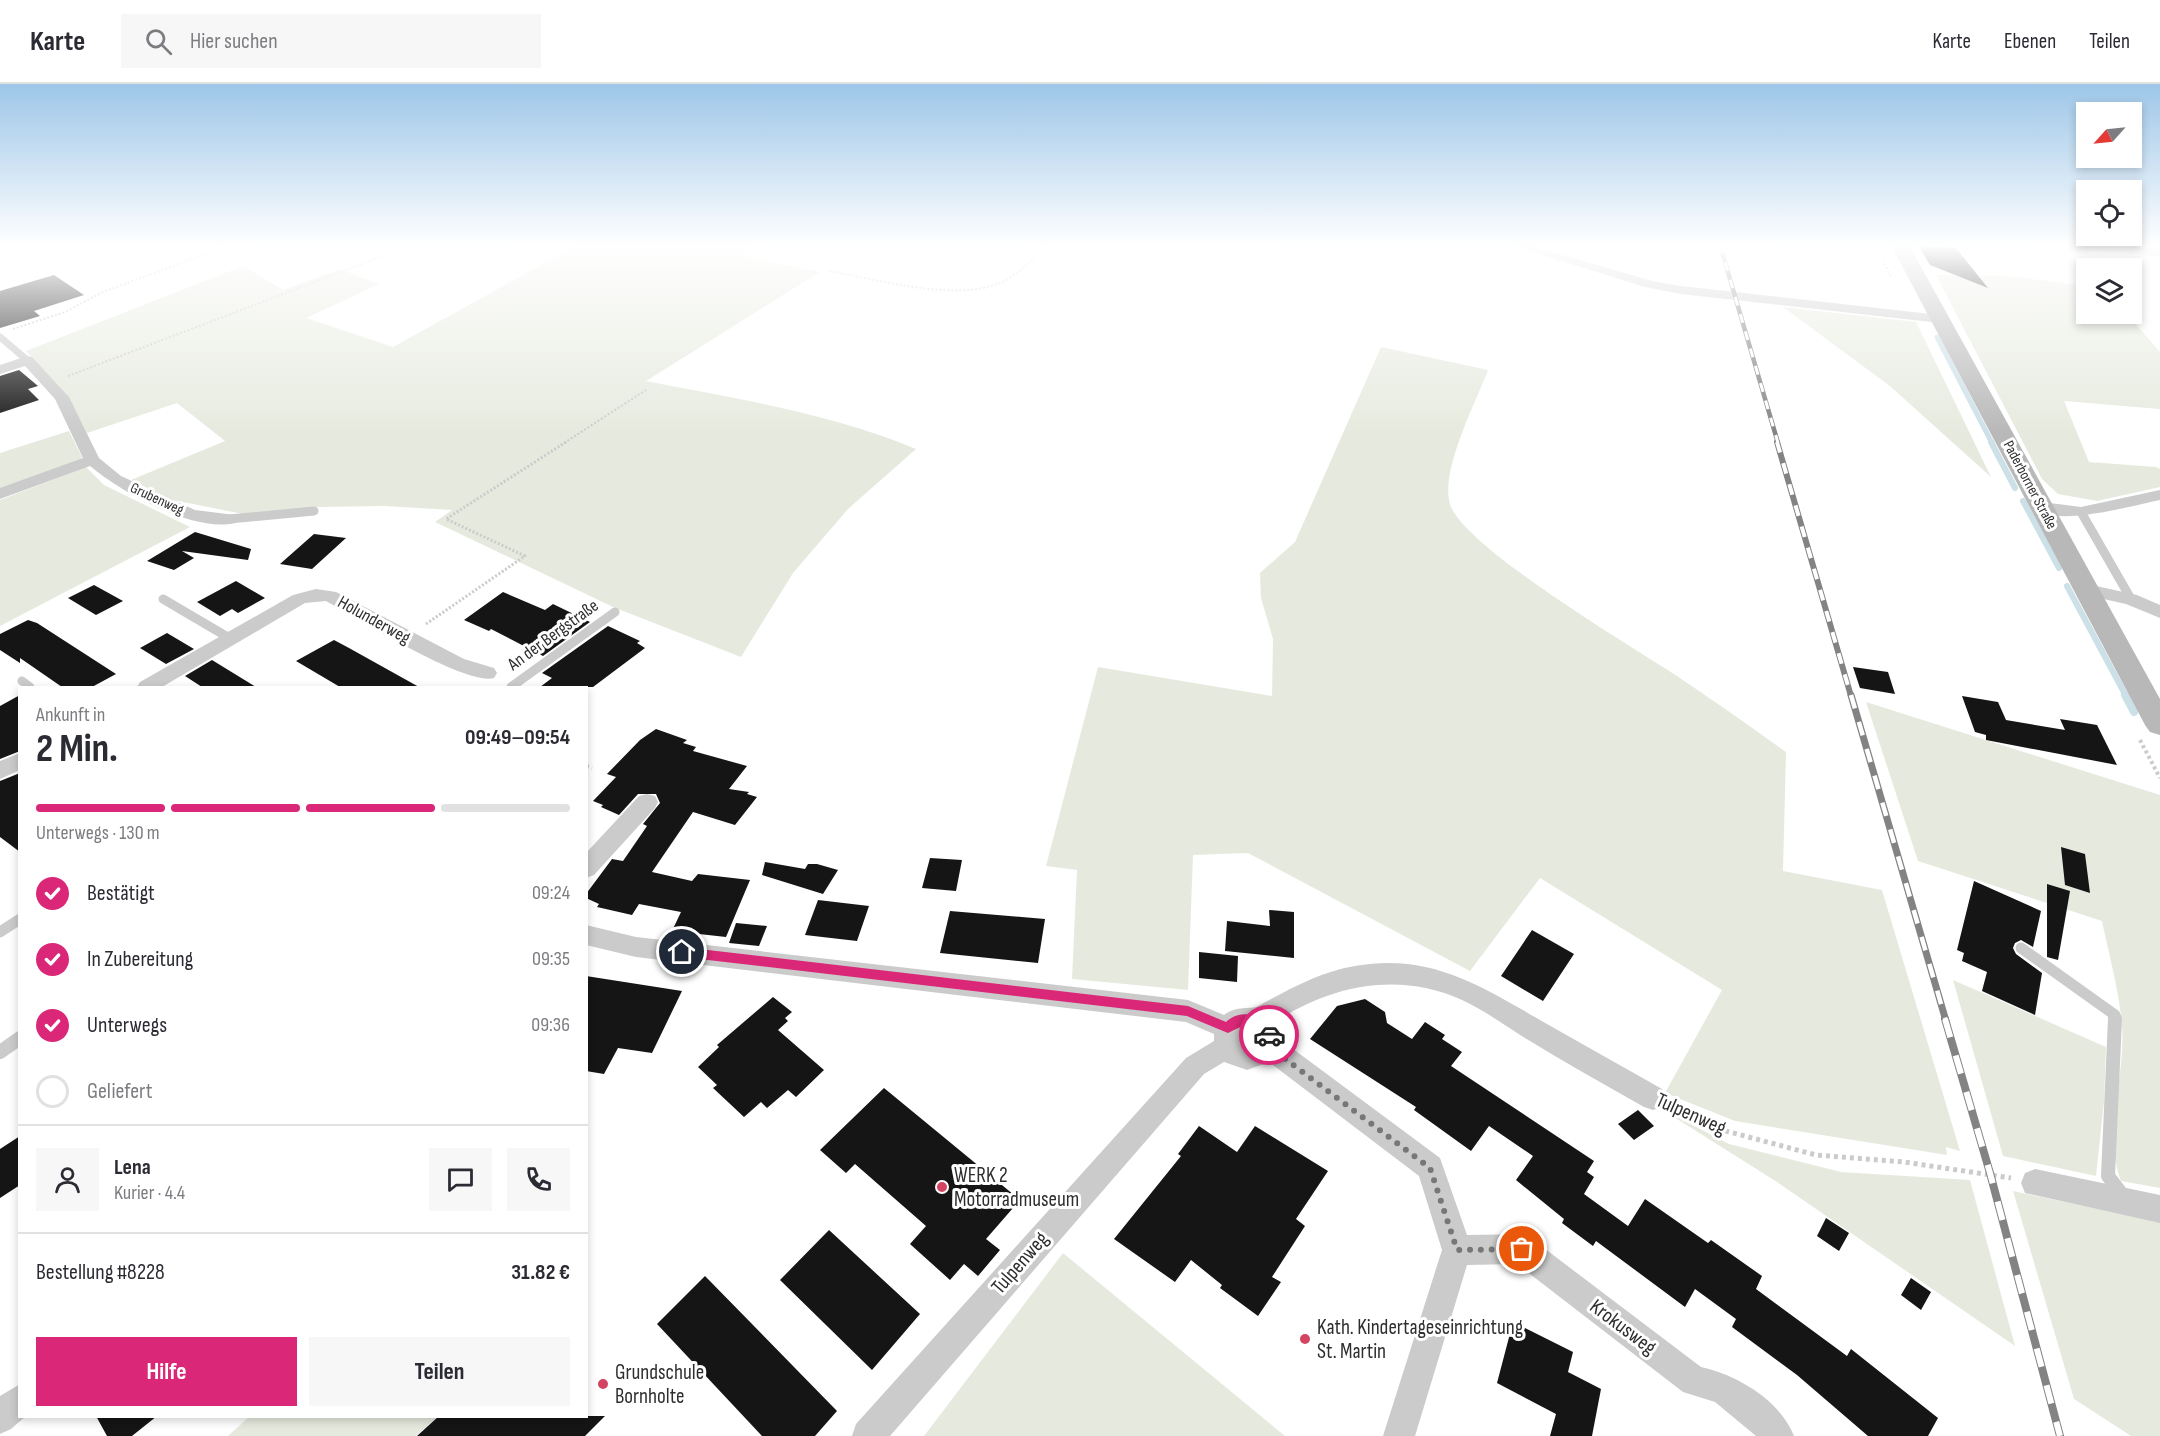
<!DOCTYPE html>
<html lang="de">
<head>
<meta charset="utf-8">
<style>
	:root { --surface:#fff; --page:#f7f7f7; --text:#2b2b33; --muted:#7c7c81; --line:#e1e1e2; --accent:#db2777 }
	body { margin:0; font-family:"Sofia Sans Condensed",sans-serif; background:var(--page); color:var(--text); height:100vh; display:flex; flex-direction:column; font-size:22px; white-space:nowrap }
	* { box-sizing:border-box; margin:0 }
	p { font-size:20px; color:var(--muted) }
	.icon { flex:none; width:33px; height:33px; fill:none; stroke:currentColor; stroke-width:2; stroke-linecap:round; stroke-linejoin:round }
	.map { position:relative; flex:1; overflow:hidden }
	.sheet { position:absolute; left:18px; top:602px; width:570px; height:732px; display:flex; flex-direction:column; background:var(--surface); border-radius:0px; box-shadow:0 3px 9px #0003 }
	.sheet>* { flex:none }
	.needle { width:39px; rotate:243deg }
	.controls { position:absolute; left:2076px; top:18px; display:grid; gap:12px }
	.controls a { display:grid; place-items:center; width:66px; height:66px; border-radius:0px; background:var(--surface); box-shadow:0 3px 9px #0003; font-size:30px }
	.pin { position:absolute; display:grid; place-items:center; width:51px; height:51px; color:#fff; margin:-26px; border:3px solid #fff; border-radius:50%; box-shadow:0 2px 6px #0007 }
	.courier { position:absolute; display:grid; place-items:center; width:60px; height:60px; margin:-30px; border:4px solid #db2777; border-radius:50%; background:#fff; color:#222; box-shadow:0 2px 8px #0007 }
	.summary em { font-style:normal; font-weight:700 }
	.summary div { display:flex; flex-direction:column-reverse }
	.summary { display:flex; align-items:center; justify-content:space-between; height:102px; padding:0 18px }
	h1 { font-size:39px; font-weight:700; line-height:45px }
	.bar { display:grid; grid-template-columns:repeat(4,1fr); gap:9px 6px; align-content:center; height:72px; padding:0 18px }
	.bar i { height:8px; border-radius:4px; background:var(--line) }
	.bar .active { background:var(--accent) }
	.bar p { grid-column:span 4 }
	.line { display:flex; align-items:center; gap:15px; padding:0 18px; border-top:2px solid var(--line) }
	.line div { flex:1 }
	.round { display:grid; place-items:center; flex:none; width:63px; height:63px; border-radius:0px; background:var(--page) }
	ol { padding:0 18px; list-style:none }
	li { display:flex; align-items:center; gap:18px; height:66px }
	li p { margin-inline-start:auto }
	li .icon { padding:6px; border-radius:50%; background:var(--accent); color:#fff; stroke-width:4 }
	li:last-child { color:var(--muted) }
	li i { width:33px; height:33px; border:3px solid var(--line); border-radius:50% }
	.cta { display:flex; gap:12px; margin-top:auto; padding:12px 18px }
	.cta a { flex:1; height:69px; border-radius:0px; background:var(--accent); color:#fff; font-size:24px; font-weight:700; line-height:69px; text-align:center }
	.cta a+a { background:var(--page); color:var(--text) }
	header { display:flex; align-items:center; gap:36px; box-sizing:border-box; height:84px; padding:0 30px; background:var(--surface); border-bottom:2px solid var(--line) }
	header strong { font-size:28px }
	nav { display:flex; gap:33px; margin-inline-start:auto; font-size:21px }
	.search { width:420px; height:54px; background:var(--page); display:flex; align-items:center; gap:15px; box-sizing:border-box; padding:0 21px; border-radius:0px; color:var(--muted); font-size:22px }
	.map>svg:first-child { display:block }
	.green { fill:#e6eade }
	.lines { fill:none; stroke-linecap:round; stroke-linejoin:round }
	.stream-far2 { stroke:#cce0e8; stroke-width:5 }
	.stream-far1 { stroke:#cce0e8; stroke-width:6 }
	.stream { stroke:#cce0e8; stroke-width:8 }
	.building { fill:#151515 }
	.path-far3 { stroke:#cbcbcb; stroke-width:2; stroke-dasharray:2 2; stroke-linecap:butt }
	.path-far2 { stroke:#cbcbcb; stroke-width:3; stroke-dasharray:2 2; stroke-linecap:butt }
	.path-far1 { stroke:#cbcbcb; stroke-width:4; stroke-dasharray:3 3; stroke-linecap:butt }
	.path { stroke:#cbcbcb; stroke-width:5; stroke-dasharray:4 4; stroke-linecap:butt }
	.service-far3 { stroke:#cbcbcb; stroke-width:7 }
	.service-far2 { stroke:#cbcbcb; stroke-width:9 }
	.service-far1 { stroke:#cbcbcb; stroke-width:11 }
	.service { stroke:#cbcbcb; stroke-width:14 }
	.minor { fill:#cbcbcb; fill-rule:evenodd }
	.secondary { fill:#b8b8b8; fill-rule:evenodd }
	.rail-far3-casing { stroke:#838383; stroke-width:4.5 }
	.rail-far2-casing { stroke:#838383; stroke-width:6 }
	.rail-far1-casing { stroke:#838383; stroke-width:7 }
	.rail-casing { stroke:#838383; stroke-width:8 }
	.rail-far3 { stroke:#fff; stroke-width:3; stroke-dasharray:9; stroke-linecap:butt }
	.rail-far2 { stroke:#fff; stroke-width:4; stroke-dasharray:11; stroke-linecap:butt }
	.rail-far1 { stroke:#fff; stroke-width:4.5; stroke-dasharray:14; stroke-linecap:butt }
	.rail { stroke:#fff; stroke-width:6; stroke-dasharray:19; stroke-linecap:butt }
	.route { fill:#db2777 }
	.done { stroke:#777; stroke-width:6; stroke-dasharray:0 10.8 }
	.poi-dot { fill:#d24460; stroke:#fff; stroke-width:2 }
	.labels { text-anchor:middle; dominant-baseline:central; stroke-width:6; stroke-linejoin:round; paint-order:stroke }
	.far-street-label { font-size:15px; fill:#2e2e2e; stroke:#fff }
	.street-label { font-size:18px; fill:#2e2e2e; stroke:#fff }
	.near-street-label { font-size:21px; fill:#2e2e2e; stroke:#fff }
	.near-poi-label { font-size:21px; fill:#2e2e2e; stroke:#fff; text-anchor:start }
</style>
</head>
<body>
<header>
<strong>Karte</strong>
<div class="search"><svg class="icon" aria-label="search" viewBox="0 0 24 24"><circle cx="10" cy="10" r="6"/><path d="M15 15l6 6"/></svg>Hier suchen</div>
<nav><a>Karte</a><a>Ebenen</a><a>Teilen</a></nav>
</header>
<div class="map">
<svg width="2160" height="1352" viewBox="0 0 2160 1352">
	<rect width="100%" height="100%" fill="#fff"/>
	<!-- green -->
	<path class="green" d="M577,161H755L738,171L820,188L646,297C737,315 830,329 916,365L848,425L793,489L741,573L613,523L435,438L452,426L384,422L319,423L248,431L173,416L131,396L225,357L177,319L87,349L67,311L26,267L243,182L283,206L340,185L379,200L306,234L393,263Z
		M1936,191L2008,192L2086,202V230H2127L2160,268V325L2064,317L2089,378L2156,383L2160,385V403L2097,417L2058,410L2042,395Z
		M1783,223L1916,238L1991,393L1890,302Z
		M1381,263L1488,286C1475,320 1440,387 1450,420C1462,462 1634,564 1677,592C1714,617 1750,642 1786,668L1783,787L1882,806L1960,1067L1946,1063L1947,1071L1735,1037L1665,1009L1722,906L1540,794L1470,887L1248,769L1193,771L1188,906L1072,895L1077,786L1046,782L1098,583L1272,612L1273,555L1261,514L1260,489L1295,458Z
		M69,347L82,373L79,377L0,406V369Z
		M86,383L104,401L190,443L0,542V416Z
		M1866,618L2160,711V1104L2121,1097C2103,1052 2126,989 2122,941C2119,906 2109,871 2102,837L1918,777Z
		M1953,896L2106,963L2104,1018L2096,1092L2003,1072Z
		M1658,1023L1729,1060L1841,1088L1970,1096L2015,1262L1777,1098Z
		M2013,1107L2160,1138V1352H2131L2074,1315Z
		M1063,1169L1285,1352H924Z
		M250,1332H439L416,1352H228Z"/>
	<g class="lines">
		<!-- stream-far2 -->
		<path class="stream-far2" d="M1937,253L1992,359"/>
		<!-- stream-far1 -->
		<path class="stream-far1" d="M1991,358L2015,404
			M2023,417L2059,484
			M2067,502L2126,612"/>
		<!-- stream -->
		<path class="stream" d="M2125,611L2134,628"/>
	</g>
	<!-- building -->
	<path class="building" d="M1918,161L1956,164L1988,204L1930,181Z
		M54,191L84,211L34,227L40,232L0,244V207Z
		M19,286L38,302L28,305L39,316L0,329V292Z
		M195,448L251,465L248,476L182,467L194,474L174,486L147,477Z
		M314,450L346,454L312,485L280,480Z
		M236,497L265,514L238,529L232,525L220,532L197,518Z
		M94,501L123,517L96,531L68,514Z
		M503,508L545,526L553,520L590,538L543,572L491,545L489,547L464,536Z
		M28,536L37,539L116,590L92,603H62L20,574V579L0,566V550Z
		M608,542L640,557L637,559L645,564L593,603H540L552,594L542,589Z
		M167,549L194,565L166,580L140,564Z
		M334,556L349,564L419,603H340L296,577Z
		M212,576L256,603H202L185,592Z
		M1853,583L1888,588L1895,610L1860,604Z
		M20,611V667L0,675V622Z
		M1962,612L1998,618L2006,636L2065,646L2060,635L2097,641L2117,681L1986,656V651L1975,648Z
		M656,645L687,656L683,659L696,663L693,667L747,682L729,705L749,708L747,710L757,713L735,741L693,728L652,788L692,797L698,790L750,796L726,853L672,847L681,828L639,820L632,831L597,823L599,820L586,814V810L612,775L623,777L647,742L643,740L660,719L656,710H638L619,731L601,723L603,721L593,717L616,693L607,690L640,656Z
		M20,689V768L0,753V697Z
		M2061,763L2085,770L2090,809L2065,801Z
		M930,774L962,776L956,807L922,804Z
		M765,778L805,785L808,780H817L838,786L823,810L762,791Z
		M1974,797L2041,827L2033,863L2021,856L2015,859L2013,864L2016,870L2042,889L2035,931L1982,907L1987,888L1962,877L1964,869L1957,866Z
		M2047,800L2070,807L2058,876L2047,873Z
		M818,816L869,822L857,857L805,851Z
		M1269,826L1294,828V874L1225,867L1227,837L1270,842Z
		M950,827L1045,835L1038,879L940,869Z
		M736,839L767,842L759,862L729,859Z
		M1532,846L1574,870L1543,917L1501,892Z
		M1199,868L1238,872L1237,898L1199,894Z
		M586,892L682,907L652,969L618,964L604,990L586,987Z
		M773,913L792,928L785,934L788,937L778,946L824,986L796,1013L788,1006L767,1024L761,1018L744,1033L713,1004L717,1001L698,983L719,963L717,961Z
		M1365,915L1385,928L1387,939L1412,955L1425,938L1445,951L1442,955L1462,968L1451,982L1594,1077L1587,1088L1594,1093L1584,1110L1628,1142L1645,1115L1708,1159L1711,1156L1762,1192L1756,1205L1847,1272L1851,1265L1938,1334L1928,1352H1868L1797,1291L1732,1243L1736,1235L1695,1205L1685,1223L1596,1157L1593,1162L1562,1139L1564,1135L1516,1096L1533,1072L1489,1042L1471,1067L1414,1026L1416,1023L1310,955L1337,922Z
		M884,1004L1020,1116L986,1155L1000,1166L978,1192L964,1180L950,1196L910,1160L926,1142L855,1080L846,1089L820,1066Z
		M1638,1026L1654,1042L1634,1056L1618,1040Z
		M1199,1042L1237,1068L1255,1042L1328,1087L1296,1135L1305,1142L1272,1193L1281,1198L1258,1232L1220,1204L1222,1201L1191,1176L1175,1198L1114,1155L1181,1072L1178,1070Z
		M20,1052V1101L0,1114V1065Z
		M1826,1134L1849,1149L1839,1167L1817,1152Z
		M829,1146L920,1230L872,1286L780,1196Z
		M705,1192L837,1327L815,1352H762L657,1240Z
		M1911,1194L1931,1208L1921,1226L1901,1211Z
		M1513,1238L1573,1268L1568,1288L1601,1305L1592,1352H1550L1556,1330L1497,1299Z
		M96,1332H157L132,1352H107Z
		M439,1332H605L585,1352H417Z"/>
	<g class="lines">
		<!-- path-far3 -->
		<path class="path-far3" d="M1883,176L1891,193
			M829,187C877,195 956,219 1002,198C1020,190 1034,173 1049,161
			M13,245L65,228L103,208L230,161
			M68,292L412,161
			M564,359L646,306"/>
		<!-- path-far2 -->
		<path class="path-far2" d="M426,540L525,472L446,435L566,358"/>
		<!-- path-far1 -->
		<path class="path-far1" d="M2140,656L2160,694
			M586,682L592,684"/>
		<!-- path -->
		<path class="path" d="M1674,1024L1726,1047L1816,1071L1904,1078L2011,1094"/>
		<!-- service-far3 -->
		<path class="service-far3" d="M0,253L27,276"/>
		<!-- service-far2 -->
		<path class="service-far2" d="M2081,428L2131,515
			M229,435L314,427
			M163,515L231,555
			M22,597L30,603
			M511,603L615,528"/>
		<!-- service-far1 -->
		<path class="service-far1" d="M0,848L20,835
			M2021,864L2115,931V937"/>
		<!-- service -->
		<path class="service" d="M2115,935L2108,1092L2124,1113
			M0,968L20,954"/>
		<!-- minor -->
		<path class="minor" d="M1510,161H1529L1652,197L1681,202L1940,231L1947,235L1940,239L1681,210L1645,203Z
			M2063,161L2160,164V172L2069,165Z
			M27,272L32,273L69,313L99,374L121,392L195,426L235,431L237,435L235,439C194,449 121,408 90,382L0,415V404L83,374L55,315L25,282L0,290V281Z
			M2160,406V416C2135,421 2051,445 2034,423L2042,418L2081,423Z
			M2087,500L2137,511L2160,521V534L2126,520L2081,510L2078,506L2081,502Z
			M316,505L336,508L464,575L494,584L497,589L494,594C465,602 357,534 326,517L305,519L162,603H137L140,598L293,511Z
			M20,669V686L0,695V677Z
			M647,710L655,712L658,718L655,724L594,791L586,794V769L639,712Z
			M586,841L636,853L1188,916L1224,931C1237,921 1250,926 1258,922C1290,905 1319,888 1355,882C1432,868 1484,904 1547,940C1585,962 1624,983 1662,1005L1666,1014L1662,1023L1653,1026L1644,1023C1604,1000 1564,978 1525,954C1504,941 1484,926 1462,916C1399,887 1331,901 1275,938L1281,956L1440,1074L1467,1151L1522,1150L1532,1155L1701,1283C1737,1291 1780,1316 1794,1352H1756L1715,1318L1683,1308L1517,1180L1467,1181L1415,1352H1383L1442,1166L1419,1092L1269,978L1247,986L1224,978L1204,990L890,1352H852L856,1340L1186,974L1214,957V950L1186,938L636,873L586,861ZM1245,944L1254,949V958L1249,963H1245L1240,958V949Z
			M2035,1085L2160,1111V1139L2025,1109L2021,1099L2025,1089Z
			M20,1300V1332H26L11,1345L0,1350V1312Z"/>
		<!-- secondary -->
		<path class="secondary" d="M1891,161H1909L2160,615V651L2150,648L2145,641Z"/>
		<!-- rail-far3 casing -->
		<g class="rail-far3-casing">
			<path id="rail-far3" d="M1720,161L1778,359"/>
		</g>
		<!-- rail-far2 casing -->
		<g class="rail-far2-casing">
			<path id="rail-far2" d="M1777,358L1851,612"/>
		</g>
		<!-- rail-far1 casing -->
		<g class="rail-far1-casing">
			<path id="rail-far1" d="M1851,611L1946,937"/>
		</g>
		<!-- rail casing -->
		<g class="rail-casing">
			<path id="rail" d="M1945,935L1990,1089L2060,1352"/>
		</g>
		<!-- rail-far3 -->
		<use href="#rail-far3" class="rail-far3"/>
		<!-- rail-far2 -->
		<use href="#rail-far2" class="rail-far2"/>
		<!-- rail-far1 -->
		<use href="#rail-far1" class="rail-far1"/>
		<!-- rail -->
		<use href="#rail" class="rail"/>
	</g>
	<!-- sky -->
	<linearGradient id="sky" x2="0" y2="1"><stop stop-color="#9dc6e8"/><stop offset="0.46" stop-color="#fff"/><stop offset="1" stop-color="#fff" stop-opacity="0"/></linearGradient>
	<rect width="2160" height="350" fill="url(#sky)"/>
	<!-- route -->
	<path class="route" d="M682,863L1188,922L1226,938C1243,922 1266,933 1275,951L1269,956L1265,955C1253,933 1244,942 1228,949L1187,932L682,873L677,868Z"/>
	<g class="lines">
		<!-- done -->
		<path class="done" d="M1269,951L1268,962L1430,1084L1457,1166L1522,1165"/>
	</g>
	<!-- markers -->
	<g class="poi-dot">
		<circle cx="942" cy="1103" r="6"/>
		<circle cx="1305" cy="1255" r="6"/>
		<circle cx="603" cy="1300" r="6"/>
	</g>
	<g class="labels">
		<!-- far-street labels -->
		<g class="far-street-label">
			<text transform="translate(2030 401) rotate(62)">Paderborner Straße</text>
			<text transform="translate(157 415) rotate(25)">Grubenweg</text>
		</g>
		<!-- street labels -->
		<g class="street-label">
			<text transform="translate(374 536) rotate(29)">Holunderweg</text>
			<text transform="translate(553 551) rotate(-36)">An der Bergstraße</text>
		</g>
		<!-- near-street labels -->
		<g class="near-street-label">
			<text transform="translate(1691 1030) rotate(24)">Tulpenweg</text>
			<text transform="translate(1020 1179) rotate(-49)">Tulpenweg</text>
			<text transform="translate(1623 1243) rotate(37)">Krokusweg</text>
		</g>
		<!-- near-poi labels -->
		<g class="near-poi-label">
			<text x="954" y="1091">WERK 2<tspan x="954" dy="24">Motorradmuseum</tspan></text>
			<text x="1317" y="1243">Kath. Kindertageseinrichtung<tspan x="1317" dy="24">St. Martin</tspan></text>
			<text x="615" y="1288">Grundschule<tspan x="615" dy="24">Bornholte</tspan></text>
		</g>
	</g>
</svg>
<div class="controls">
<a><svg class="needle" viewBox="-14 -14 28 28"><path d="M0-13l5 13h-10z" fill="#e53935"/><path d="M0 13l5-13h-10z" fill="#7c7c81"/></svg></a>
<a><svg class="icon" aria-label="locate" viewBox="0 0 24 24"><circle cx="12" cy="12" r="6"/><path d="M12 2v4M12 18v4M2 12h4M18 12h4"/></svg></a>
<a><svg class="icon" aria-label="layers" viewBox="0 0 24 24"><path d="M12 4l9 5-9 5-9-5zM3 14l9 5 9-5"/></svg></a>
</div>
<div class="pin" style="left:1522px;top:1165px;background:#ea580c"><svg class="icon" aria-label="bag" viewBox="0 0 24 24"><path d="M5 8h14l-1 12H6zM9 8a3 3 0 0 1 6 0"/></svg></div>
<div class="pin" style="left:682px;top:868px;background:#1f2937"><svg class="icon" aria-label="home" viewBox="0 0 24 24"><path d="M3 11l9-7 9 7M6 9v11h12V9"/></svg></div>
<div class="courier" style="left:1269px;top:951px"><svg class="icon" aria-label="car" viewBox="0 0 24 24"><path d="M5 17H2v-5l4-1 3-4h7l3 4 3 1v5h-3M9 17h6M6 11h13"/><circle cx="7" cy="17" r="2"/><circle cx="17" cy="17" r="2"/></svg></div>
<section class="sheet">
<div class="summary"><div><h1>2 Min.</h1><p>Ankunft in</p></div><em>09:49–09:54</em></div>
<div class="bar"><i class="active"></i><i class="active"></i><i class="active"></i><i></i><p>Unterwegs · 130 m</p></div>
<ol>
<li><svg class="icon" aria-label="check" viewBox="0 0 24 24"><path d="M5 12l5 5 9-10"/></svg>Bestätigt<p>09:24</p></li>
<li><svg class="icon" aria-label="check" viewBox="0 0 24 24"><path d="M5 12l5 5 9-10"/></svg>In Zubereitung<p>09:35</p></li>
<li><svg class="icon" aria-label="check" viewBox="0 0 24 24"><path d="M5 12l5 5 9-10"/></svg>Unterwegs<p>09:36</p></li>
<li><i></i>Geliefert</li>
</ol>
<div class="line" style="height:108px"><a class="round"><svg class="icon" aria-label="person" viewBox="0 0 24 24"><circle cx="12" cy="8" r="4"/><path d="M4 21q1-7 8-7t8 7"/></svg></a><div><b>Lena</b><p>Kurier · 4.4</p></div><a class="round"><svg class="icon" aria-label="chat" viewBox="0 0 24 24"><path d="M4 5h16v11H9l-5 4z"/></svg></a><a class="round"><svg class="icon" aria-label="phone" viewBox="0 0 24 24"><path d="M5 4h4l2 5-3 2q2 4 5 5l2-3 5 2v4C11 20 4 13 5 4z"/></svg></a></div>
<div class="line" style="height:78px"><div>Bestellung #8228</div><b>31.82 €</b></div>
<div class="cta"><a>Hilfe</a><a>Teilen</a></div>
</section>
</div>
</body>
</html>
